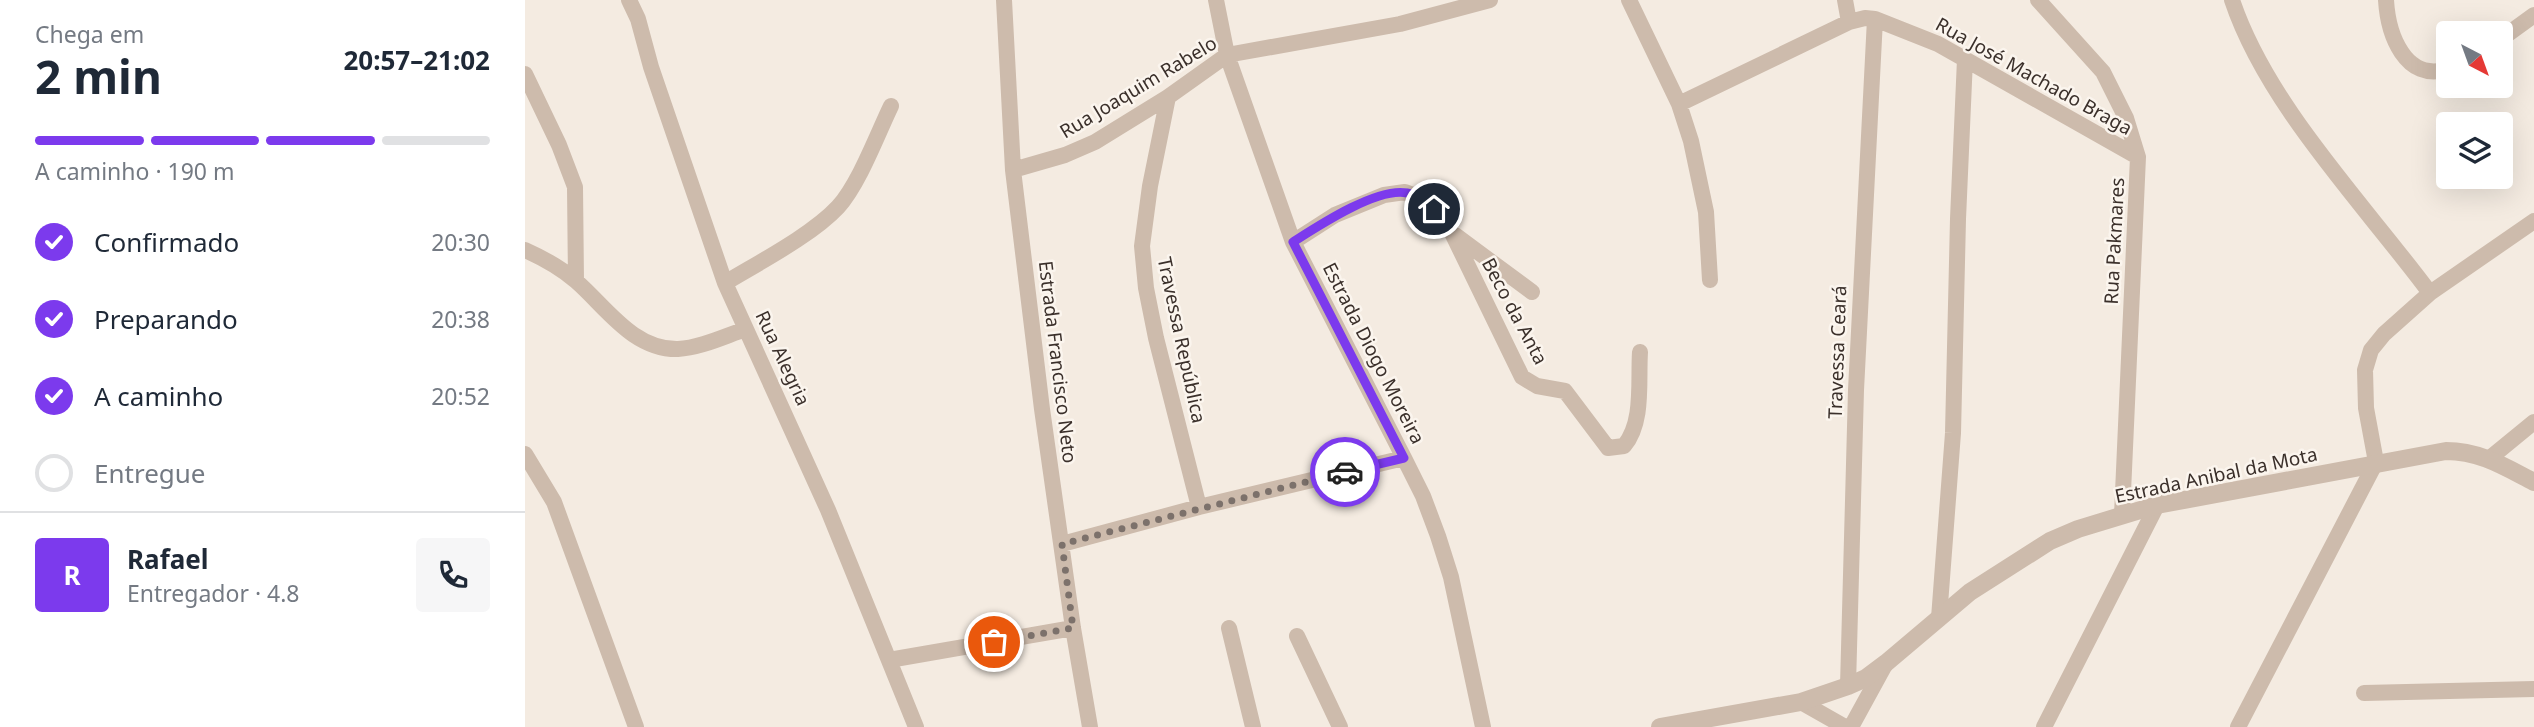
<!DOCTYPE html>
<html lang="pt">
<head>
<meta charset="utf-8">
<style>
	:root { --surface:#fff; --page:#f6f6f7; --text:#1f2937; --muted:#747a83; --line:#e0e1e3; --accent:#7c3aed }
	body { margin:0; font-family:"Noto Sans",sans-serif; background:var(--page); color:var(--text); height:100vh; display:flex; flex-direction:column; font-size:26px; white-space:nowrap }
	* { box-sizing:border-box; margin:0 }
	p { font-size:23px; color:var(--muted) }
	.icon { flex:none; width:38px; height:38px; fill:none; stroke:currentColor; stroke-width:2; stroke-linecap:round; stroke-linejoin:round }
	.map { position:relative; flex:1; overflow:hidden }
	.side { display:flex; flex-direction:column; background:var(--surface); width:525px }
	.side>* { flex:none }
	.needle { width:46px; rotate:139deg }
	.buttons { position:absolute; left:1911px; top:21px; display:grid; gap:14px }
	.buttons a { display:grid; place-items:center; width:77px; height:77px; border-radius:7px; background:var(--surface); box-shadow:0 7px 28px #0002; font-size:35px }
	.pin { position:absolute; display:grid; place-items:center; width:60px; height:60px; color:#fff; margin:-30px; border:4px solid #fff; border-radius:50%; box-shadow:0 2px 7px #0007 }
	.courier { position:absolute; display:grid; place-items:center; width:70px; height:70px; margin:-35px; border:5px solid #7c3aed; border-radius:50%; background:#fff; color:#222; box-shadow:0 2px 9px #0007 }
	.head em { font-style:normal; font-weight:700 }
	.head div { display:flex; flex-direction:column-reverse }
	.head { display:flex; align-items:center; justify-content:space-between; height:119px; padding:0 35px }
	h1 { font-size:46px; font-weight:700; line-height:52px }
	.bar { display:grid; grid-template-columns:repeat(4,1fr); gap:10px 7px; align-content:center; height:84px; padding:0 35px }
	.bar i { height:9px; border-radius:5px; background:var(--line) }
	.bar .active { background:var(--accent) }
	.bar p { grid-column:span 4 }
	.line { display:flex; align-items:center; gap:18px; padding:0 35px; border-top:2px solid var(--line) }
	.line div { flex:1 }
	.round { display:grid; place-items:center; flex:none; width:74px; height:74px; border-radius:7px; background:var(--page) }
	ol { padding:0 35px; list-style:none }
	li { display:flex; align-items:center; gap:21px; height:77px }
	li p { margin-inline-start:auto }
	li .icon { padding:7px; border-radius:50%; background:var(--accent); color:#fff; stroke-width:4 }
	li:last-child { color:var(--muted) }
	li i { width:38px; height:38px; border:4px solid var(--line); border-radius:50% }
	main { display:flex; flex:1; min-height:0 }
	.map>svg:first-child { display:block }
	.lines { fill:none; stroke-linecap:round; stroke-linejoin:round }
	.minor { stroke:#cdbbac; stroke-width:16 }
	.tertiary { stroke:#cdbbac; stroke-width:18 }
	.done { stroke:#7c716b; stroke-width:7; stroke-dasharray:0 12.6 }
	.route { stroke:#7c3aed; stroke-width:9 }
	.labels { text-anchor:middle; dominant-baseline:central; stroke-width:5; stroke-linejoin:round; paint-order:stroke }
	.street-label { font-size:19px; fill:#3b302b; stroke:#fbf5ee }
</style>
</head>
<body>
<main>
<section class="side">
<div class="head"><div><h1>2 min</h1><p>Chega em</p></div><em>20:57–21:02</em></div>
<div class="bar"><i class="active"></i><i class="active"></i><i class="active"></i><i></i><p>A caminho · 190 m</p></div>
<ol>
<li><svg class="icon" aria-label="check" viewBox="0 0 24 24"><path d="M5 12l5 5 9-10"/></svg>Confirmado<p>20:30</p></li>
<li><svg class="icon" aria-label="check" viewBox="0 0 24 24"><path d="M5 12l5 5 9-10"/></svg>Preparando<p>20:38</p></li>
<li><svg class="icon" aria-label="check" viewBox="0 0 24 24"><path d="M5 12l5 5 9-10"/></svg>A caminho<p>20:52</p></li>
<li><i></i>Entregue</li>
</ol>
<div class="line" style="height:126px"><b class="round" style="background:var(--accent);color:#fff">R</b><div><b>Rafael</b><p>Entregador · 4.8</p></div><a class="round"><svg class="icon" aria-label="phone" viewBox="0 0 24 24"><path d="M5 4h4l2 5-3 2q2 4 5 5l2-3 5 2v4C11 20 4 13 5 4z"/></svg></a></div>
</section>
<div class="map">
<svg width="2009" height="727" viewBox="0 0 2009 727">
	<rect width="100%" height="100%" fill="#f4ebe1"/>
	<g class="lines">
		<!-- minor -->
		<path class="minor" d="M104,0L113,19L126,67L200,283L303,510L391,727
			M479,0L488,170L517,409L548,628L565,727
			M691,0L702,55L768,242L879,458L898,496L913,536L926,577L958,727
			M1104,0L1154,104L1166,141L1181,212L1185,280
			M1320,0L1324,22
			M1513,0L1578,72L1601,118L1613,157L1597,515
			M1707,0C1742,105 1839,204 1905,293
			M1861,0C1863,34 1880,83 1923,69
			M1976,39L2009,15
			M0,74L34,145L50,187L51,281
			M643,97L625,186L617,246L621,288L631,338L674,507
			M1154,104L1324,22L1340,18L1350,19L1413,44L1613,157
			M488,170L540,155L570,142L643,97L702,55L875,24L965,0
			M930,235L1007,292
			M768,242L810,215L859,195L880,192L896,198L909,209L927,233L997,377L1012,386L1040,391L1083,448L1099,446C1119,422 1113,382 1115,352
			M0,250C18,258 36,268 51,281C81,307 108,350 153,349C175,348 200,336 221,329
			M200,283C233,263 287,235 313,207C334,184 352,135 366,106
			M0,454L29,502L111,727
			M1965,458L2009,422
			M537,544L674,507L879,458
			M1414,618L1428,433L1433,219L1440,59
			M704,628L728,727
			M772,636L815,727
			M364,660L548,628
			M1323,686L1331,390L1350,19
			M1839,693L2009,689
			M1276,702L1320,727
			M1326,727L1360,665
			M1519,727L1632,505
			M1713,727L1851,462L1841,408L1840,370L1846,350L1859,334L1905,293L2009,221"/>
		<!-- tertiary -->
		<path class="tertiary" d="M1135,727L1276,702L1323,686L1341,678L1361,663L1445,592L1525,541L1553,529L1632,505L1921,451C1955,451 1980,467 2009,482"/>
	</g>
	<g class="lines">
		<!-- done -->
		<path class="done" d="M469,642L548,628L537,544L820,472"/>
		<!-- route -->
		<path class="route" d="M820,472L879,458L768,242C793,226 852,187 882,193C893,195 901,202 909,209"/>
	</g>
	<g class="labels">
		<!-- street labels -->
		<g class="street-label">
			<text transform="translate(1509 76) rotate(29)">Rua José Machado Braga</text>
			<text transform="translate(613 87) rotate(-31)">Rua Joaquim Rabelo</text>
			<text transform="translate(1589 241) rotate(-87)">Rua Pakmares</text>
			<text transform="translate(990 311) rotate(62)">Beco da Anta</text>
			<text transform="translate(657 340) rotate(78)">Travessa República</text>
			<text transform="translate(1312 352) rotate(-88)">Travessa Ceará</text>
			<text transform="translate(849 353) rotate(63)">Estrada Diogo Moreira</text>
			<text transform="translate(258 358) rotate(65)">Rua Alegria</text>
			<text transform="translate(533 362) rotate(83)">Estrada Francisco Neto</text>
			<text transform="translate(1691 475) rotate(-12)">Estrada Anibal da Mota</text>
		</g>
	</g>
</svg>
<div class="buttons">
<a><svg class="needle" viewBox="-14 -14 28 28"><path d="M0-13l5 13h-10z" fill="#e53935"/><path d="M0 13l5-13h-10z" fill="#747a83"/></svg></a>
<a><svg class="icon" aria-label="layers" viewBox="0 0 24 24"><path d="M12 4l9 5-9 5-9-5zM3 14l9 5 9-5"/></svg></a>
</div>
<div class="pin" style="left:469px;top:642px;background:#ea580c"><svg class="icon" aria-label="bag" viewBox="0 0 24 24"><path d="M5 8h14l-1 12H6zM9 8a3 3 0 0 1 6 0"/></svg></div>
<div class="pin" style="left:909px;top:209px;background:#1f2937"><svg class="icon" aria-label="home" viewBox="0 0 24 24"><path d="M3 11l9-7 9 7M6 9v11h12V9"/></svg></div>
<div class="courier" style="left:820px;top:472px"><svg class="icon" aria-label="car" viewBox="0 0 24 24"><path d="M5 17H2v-5l4-1 3-4h7l3 4 3 1v5h-3M9 17h6M6 11h13"/><circle cx="7" cy="17" r="2"/><circle cx="17" cy="17" r="2"/></svg></div>
</div>
</main>
</body>
</html>
